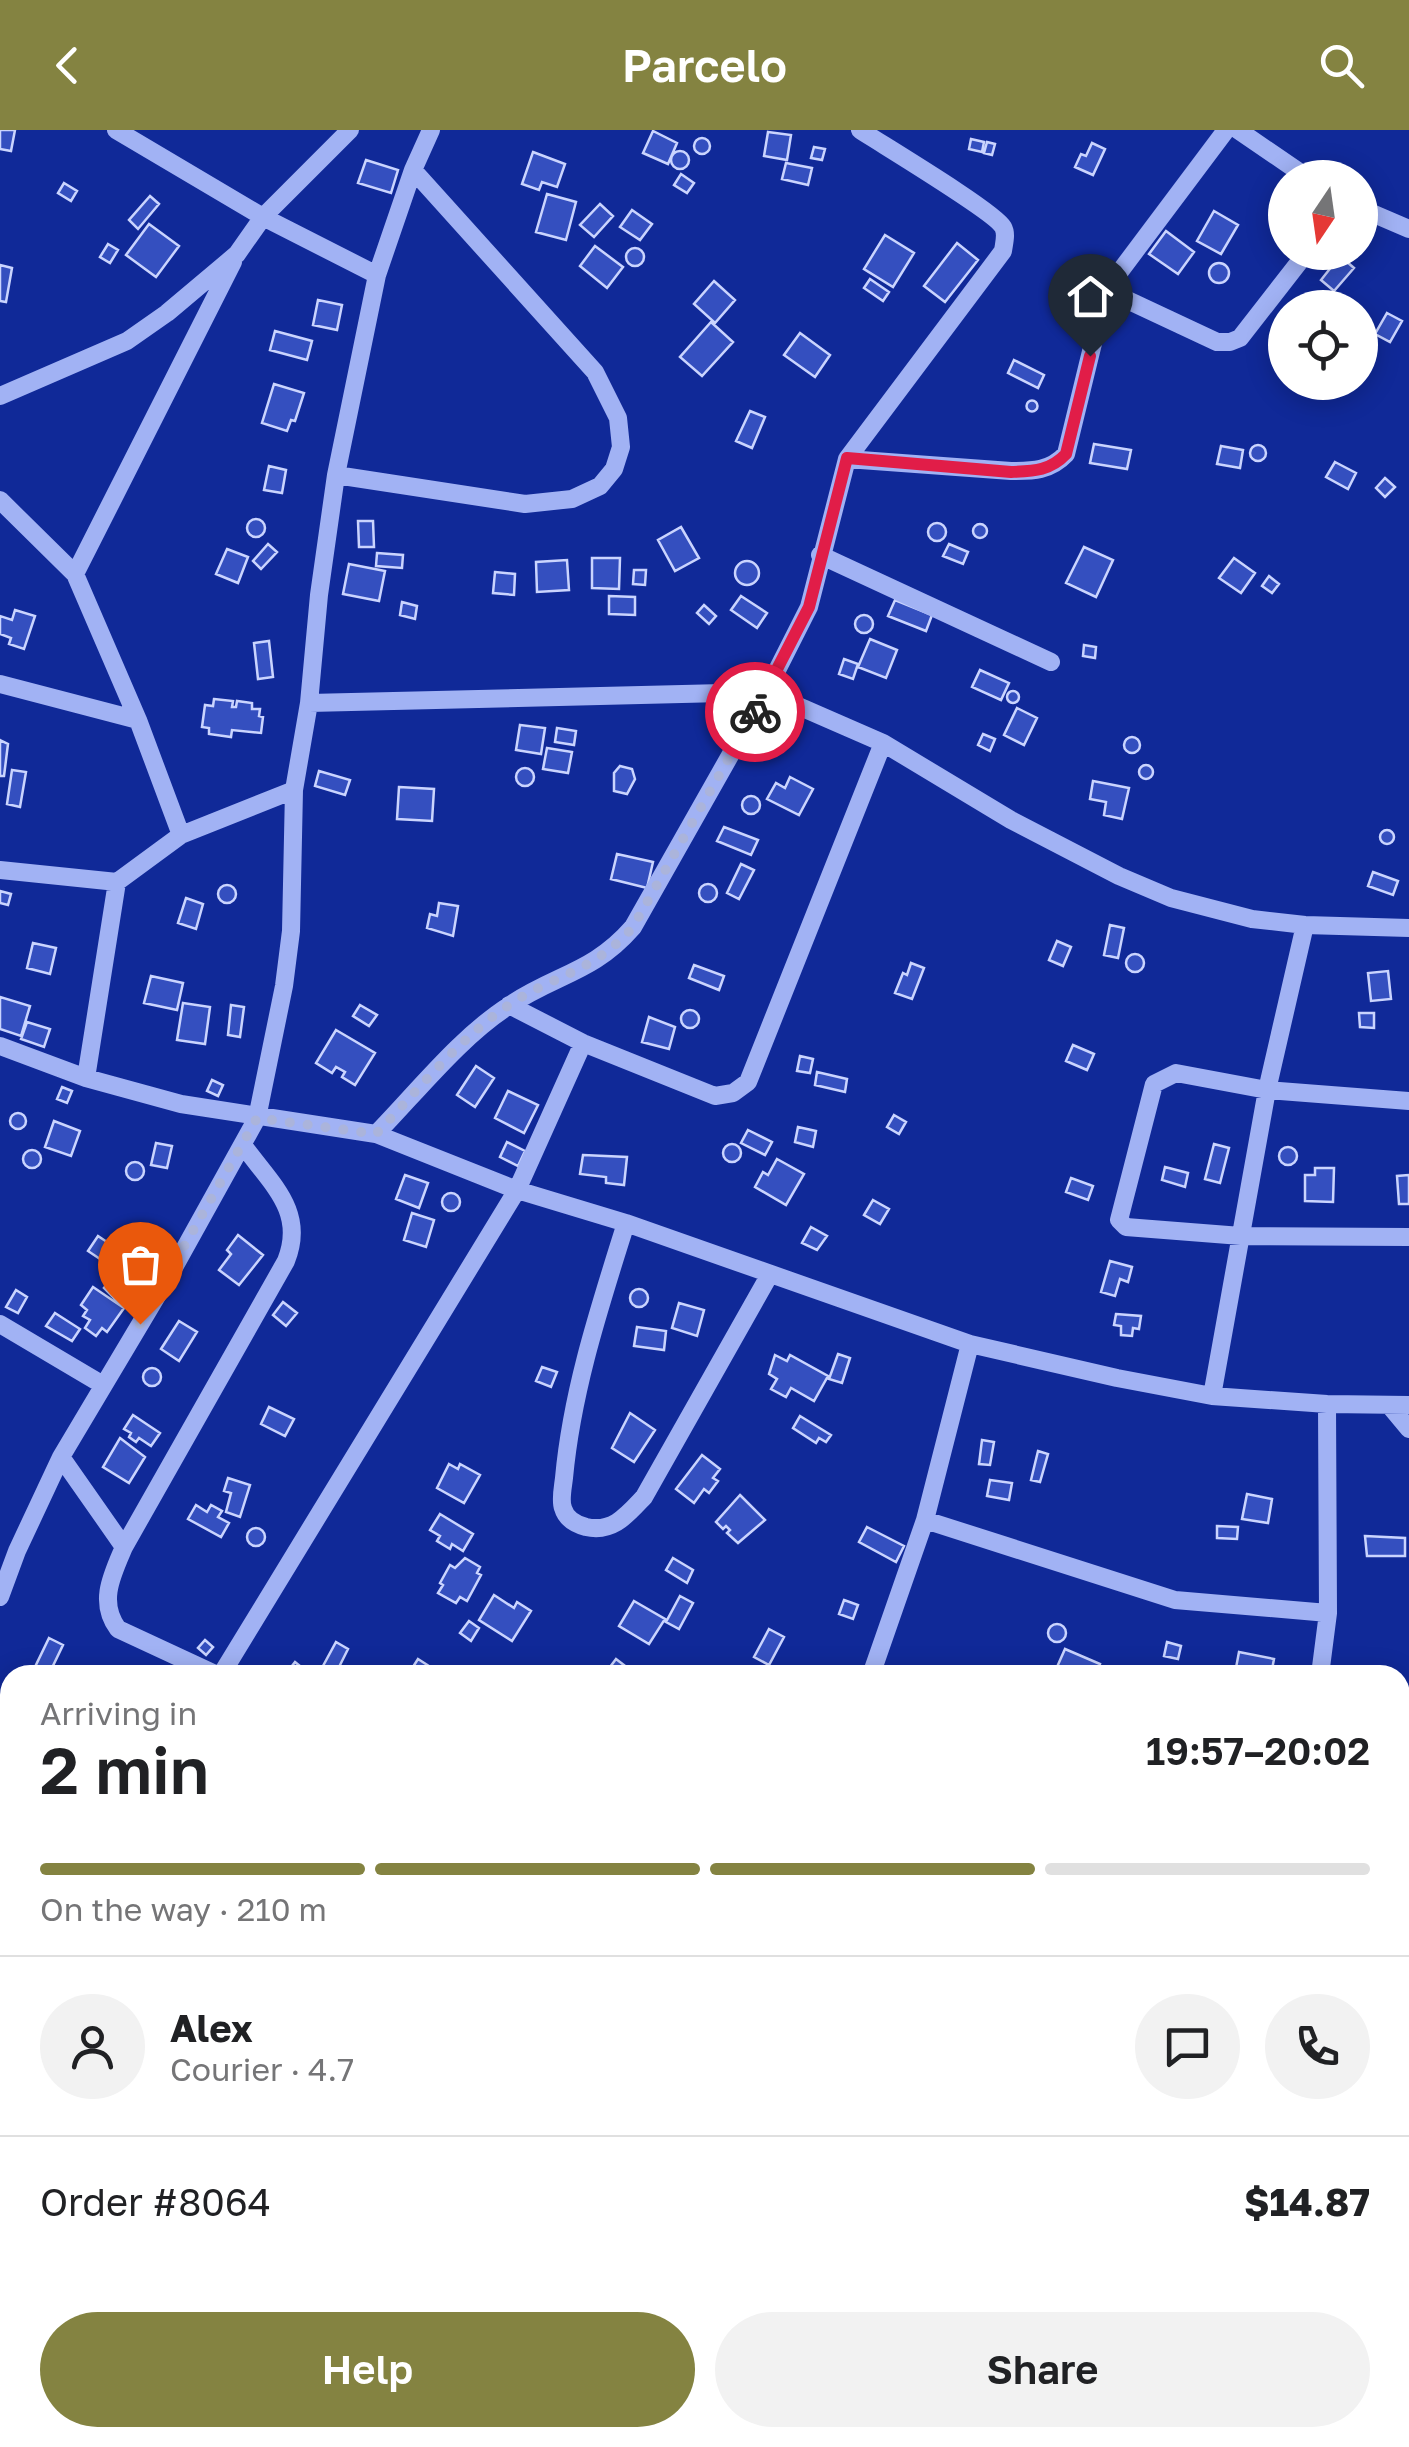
<!DOCTYPE html>
<html lang="en">
<head>
<meta charset="utf-8">
<style>
	:root { --surface:#fff; --page:#f2f2f2; --text:#202124; --muted:#757577; --line:#e0e0e0; --accent:#848341 }
	body { margin:0; font-family:"Golos Text",sans-serif; background:var(--page); color:var(--text); height:100vh; display:flex; flex-direction:column; font-size:38px; white-space:nowrap }
	* { box-sizing:border-box; margin:0 }
	p { font-size:32px; color:var(--muted) }
	.icon { flex:none; width:55px; height:55px; fill:none; stroke:currentColor; stroke-width:2; stroke-linecap:round; stroke-linejoin:round }
	.map { position:relative; flex:1; overflow:hidden }
	.drawer { position:absolute; left:0px; top:1535px; width:1410px; height:782px; display:flex; flex-direction:column; background:var(--surface); border-radius:30px 30px 0 0; box-shadow:0 5px 25px #0003 }
	.drawer>* { flex:none }
	.needle { width:65px; rotate:193deg }
	.tools { position:absolute; left:1268px; top:30px; display:grid; gap:20px }
	.tools a { display:grid; place-items:center; width:110px; height:110px; border-radius:50%; background:var(--surface); box-shadow:0 5px 25px #0003; font-size:50px }
	.pin { position:absolute; display:grid; place-items:center; width:85px; height:85px; color:#fff; margin:-102px -42px; border-radius:50% 50% 50% 0; rotate:-45deg; box-shadow:0 0 10px #0007 }
	.pin .icon { rotate:45deg }
	.courier { position:absolute; display:grid; place-items:center; width:100px; height:100px; margin:-50px; border:8px solid #e11d48; border-radius:50%; background:#fff; color:#222; box-shadow:0 2px 12px #0007 }
	.overview em { font-style:normal; font-weight:600 }
	.overview div { display:flex; flex-direction:column-reverse }
	.overview { display:flex; align-items:center; justify-content:space-between; height:170px; padding:0 40px }
	h1 { font-size:65px; font-weight:600; line-height:75px }
	.bar { display:grid; grid-template-columns:repeat(4,1fr); gap:15px 10px; align-content:center; height:120px; padding:0 40px }
	.bar i { height:12px; border-radius:8px; background:var(--line) }
	.bar .current { background:var(--accent) }
	.bar p { grid-column:span 4 }
	.line { display:flex; align-items:center; gap:25px; padding:0 40px; border-top:2px solid var(--line) }
	.line div { flex:1 }
	.round { display:grid; place-items:center; flex:none; width:105px; height:105px; border-radius:52px; background:var(--page) }
	.primary-button { display:flex; gap:20px; margin-top:auto; padding:20px 40px }
	.primary-button a { flex:1; height:115px; border-radius:60px; background:var(--accent); color:#fff; font-size:40px; font-weight:600; line-height:115px; text-align:center }
	.primary-button a+a { background:var(--page); color:var(--text) }
	header { display:flex; justify-content:space-between; align-items:center; height:130px; padding:0 40px; background:var(--accent); color:#fff; font-size:45px; font-weight:600 }
	.map>svg:first-child { display:block }
	.building { fill:#344fbf; stroke:#cad4fe; stroke-width:2.5 }
	.lines { fill:none; stroke-linecap:round; stroke-linejoin:round }
	.minor { stroke:#a1b2f4; stroke-width:18 }
	.done { stroke:#abb4db; stroke-width:10; stroke-dasharray:0 18 }
	.route { stroke:#e11d48; stroke-width:12 }
</style>
</head>
<body>
<header><svg class="icon" aria-label="back" viewBox="0 0 24 24"><path d="M15 5l-7 7 7 7"/></svg>Parcelo<svg class="icon" aria-label="search" viewBox="0 0 24 24"><circle cx="10" cy="10" r="6"/><path d="M15 15l6 6"/></svg></header>
<div class="map">
<svg width="1409" height="2317" viewBox="0 0 1409 2317">
	<rect width="100%" height="100%" fill="#102998"/>
	<!-- building -->
	<path class="building" d="M0,0H15L11,21L0,19Z
		M653,1L677,13L668,34L643,23Z
		M768,2L791,5L787,30L764,26Z
		M694 16a8 8 0 1 1 16 0a8 8 0 1 1-16 0Z
		M971,9L984,12L982,22L969,19Z
		M987,12L995,14L992,25L984,23Z
		M1092,13L1105,19L1093,45L1075,37L1081,24L1086,26Z
		M814,17L825,19L822,30L811,28Z
		M671 30a9 9 0 1 1 18 0a9 9 0 1 1-18 0Z
		M533,22L565,34L557,57L542,52L539,60L522,54Z
		M366,30L398,40L391,63L358,53Z
		M786,33L812,38L808,55L782,49Z
		M681,44L694,53L687,63L674,55Z
		M64,53L77,61L71,71L58,63Z
		M547,64L576,72L566,110L536,102Z
		M150,66L159,74L138,99L129,90Z
		M600,74L613,86L594,107L580,95Z
		M632,80L652,94L640,110L620,97Z
		M1214,81L1238,95L1221,124L1197,111Z
		M149,94L179,116L156,147L126,125Z
		M1166,101L1194,122L1178,144L1149,124Z
		M885,105L914,123L893,157L864,139Z
		M957,113L978,130L945,172L924,156Z
		M108,114L118,120L110,133L100,127Z
		M595,116L623,137L607,158L580,136Z
		M626 127a9 9 0 1 1 18 0a9 9 0 1 1-18 0Z
		M1340,126L1354,138L1334,161L1321,150Z
		M1209 143a10 10 0 1 1 20 0a10 10 0 1 1-20 0Z
		M0,135L12,138L6,172L0,171Z
		M870,149L889,162L883,171L864,158Z
		M714,151L735,170L715,193L694,174Z
		M318,170L342,175L337,200L313,195Z
		M1387,183L1402,191L1390,212L1375,204Z
		M711,192L733,212L702,246L680,227Z
		M275,201L312,211L307,230L270,220Z
		M800,203L830,225L815,247L784,225Z
		M1014,230L1044,245L1038,258L1008,243Z
		M274,254L304,263L295,291L291,290L287,301L262,293Z
		M1026.5 276a5.5 5.5 0 1 1 11 0a5.5 5.5 0 1 1-11 0Z
		M750,281L765,287L752,318L736,311Z
		M1094,314L1131,320L1127,339L1090,333Z
		M1250 323a8 8 0 1 1 16 0a8 8 0 1 1-16 0Z
		M1221,316L1243,320L1240,338L1217,334Z
		M1335,332L1356,343L1348,359L1326,347Z
		M269,336L286,340L282,363L264,360Z
		M1385,348L1395,357L1385,367L1376,358Z
		M247 398a9 9 0 1 1 18 0a9 9 0 1 1-18 0Z
		M358,391H373L374,417H359Z
		M928 402a9 9 0 1 1 18 0a9 9 0 1 1-18 0Z
		M973 401a7 7 0 1 1 14 0a7 7 0 1 1-14 0Z
		M681,397L699,428L675,441L658,410Z
		M268,414L277,422L261,439L253,431Z
		M949,414L968,422L963,434L943,426Z
		M1084,417L1113,430L1096,467L1066,453Z
		M227,419L248,427L238,453L216,444Z
		M377,423L403,425L402,438L376,436Z
		M592,428H620L619,459L592,458Z
		M1234,428L1255,443L1241,463L1219,448Z
		M567,430L569,460L537,462L536,432Z
		M735 443a12 12 0 1 1 24 0a12 12 0 1 1-24 0Z
		M349,434L385,441L379,471L343,464Z
		M634,440H646L645,455L633,454Z
		M495,442L515,444L514,465L493,463Z
		M1269,446L1279,454L1272,463L1262,456Z
		M609,466L635,467V485L609,484Z
		M741,466L767,483L757,498L731,480Z
		M895,470L932,485L926,501L888,486Z
		M402,472L417,476L415,489L400,485Z
		M704,475L716,486L709,494L697,483Z
		M15,480L35,486L24,519L9,514L11,508L0,504V486L12,490Z
		M855 494a9 9 0 1 1 18 0a9 9 0 1 1-18 0Z
		M870,509L897,520L886,548L858,537Z
		M269,511L273,547L258,549L254,513Z
		M1084,515L1096,517L1095,528L1083,526Z
		M844,529L858,534L853,549L839,544Z
		M980,540L1009,553L1001,570L972,557Z
		M1007 567a6 6 0 1 1 12 0a6 6 0 1 1-12 0Z
		M214,569L233,571L232,577H236L237,571L252,573V579H260L259,586L263,587L261,603L232,600L231,607L209,604V598L202,597L205,575L213,576Z
		M1017,578L1037,588L1024,615L1004,605Z
		M520,595L545,598L541,624L516,620Z
		M557,598L576,601L574,615L555,612Z
		M983,604L995,609L990,621L978,615Z
		M1124 615a8 8 0 1 1 16 0a8 8 0 1 1-16 0Z
		M0,610L8,614L4,646H0Z
		M547,618L572,622L568,643L543,639Z
		M1139 642a7 7 0 1 1 14 0a7 7 0 1 1-14 0Z
		M620,636L632,639L635,649L627,664L614,661V643Z
		M516 647a9 9 0 1 1 18 0a9 9 0 1 1-18 0Z
		M12,640L26,642L20,677L7,674Z
		M319,641L350,650L345,665L315,656Z
		M790,647L813,659L799,685L767,669L776,653L785,658Z
		M1093,651L1129,658L1122,689L1104,685L1106,672L1090,669Z
		M399,657L434,659L432,691L397,689Z
		M742 675a9 9 0 1 1 18 0a9 9 0 1 1-18 0Z
		M724,697L758,710L751,725L717,711Z
		M1380 707a7 7 0 1 1 14 0a7 7 0 1 1-14 0Z
		M617,724L653,732L647,758L611,749Z
		M741,734L754,740L739,769L727,763Z
		M1373,742L1398,751L1393,765L1368,756Z
		M699 763a9 9 0 1 1 18 0a9 9 0 1 1-18 0Z
		M218 764a9 9 0 1 1 18 0a9 9 0 1 1-18 0Z
		M0,761L11,764L8,775L0,773Z
		M186,768L203,774L196,799L178,793Z
		M439,773L458,776L453,806L427,798L430,784L437,786Z
		M1110,795L1124,798L1118,828L1104,825Z
		M1057,811L1071,817L1063,836L1049,830Z
		M33,813L56,818L50,844L27,838Z
		M1126 833a9 9 0 1 1 18 0a9 9 0 1 1-18 0Z
		M911,833L924,838L912,869L895,863L903,843L907,845Z
		M694,835L724,846L719,860L689,848Z
		M1388,841L1391,869L1371,871L1368,843Z
		M151,846L183,853L177,880L144,873Z
		M0,867L30,876L21,906L0,899Z
		M183,873L210,877L205,914L177,910Z
		M231,875L244,877L240,907L228,905Z
		M360,875L377,885L369,896L353,886Z
		M681 889a9 9 0 1 1 18 0a9 9 0 1 1-18 0Z
		M1359,883H1374V898L1360,897Z
		M649,887L675,897L669,919L642,912Z
		M27,892L50,899L44,917L21,909Z
		M336,900L375,923L355,955L342,947L345,942L336,937L332,943L316,933Z
		M1073,915L1094,924L1087,940L1066,931Z
		M800,926L813,929L810,943L797,941Z
		M476,936L494,948L475,977L457,965Z
		M817,942L847,949L845,962L815,955Z
		M212,950L223,955L218,966L207,961Z
		M62,957L72,961L67,973L57,969Z
		M508,961L538,975L524,1003L495,988Z
		M10 991a8 8 0 1 1 16 0a8 8 0 1 1-16 0Z
		M894,985L906,992L899,1004L887,997Z
		M54,991L80,1001L71,1026L45,1017Z
		M798,997L816,1001L813,1017L795,1012Z
		M748,1000L772,1012L765,1025L741,1013Z
		M507,1012L525,1021L518,1036L500,1027Z
		M156,1013L172,1016L167,1038L151,1035Z
		M723 1023a9 9 0 1 1 18 0a9 9 0 1 1-18 0Z
		M1214,1014L1229,1018L1220,1053L1205,1049Z
		M1279 1026a9 9 0 1 1 18 0a9 9 0 1 1-18 0Z
		M23 1029a9 9 0 1 1 18 0a9 9 0 1 1-18 0Z
		M583,1025L627,1027L624,1055L606,1053V1047L580,1044Z
		M777,1029L804,1044L786,1075L755,1057L763,1042L768,1045Z
		M126 1041a9 9 0 1 1 18 0a9 9 0 1 1-18 0Z
		M1165,1037L1188,1043L1185,1057L1162,1050Z
		M1315,1038H1334L1333,1072L1305,1071V1045H1315Z
		M405,1045L428,1053L419,1078L396,1069Z
		M1409,1045V1074H1399L1397,1046Z
		M1071,1048L1093,1056L1088,1070L1066,1062Z
		M442 1072a9 9 0 1 1 18 0a9 9 0 1 1-18 0Z
		M873,1070L889,1079L880,1094L864,1085Z
		M412,1083L434,1090L426,1117L404,1110Z
		M811,1097L827,1106L817,1120L802,1113Z
		M238,1105L263,1125L239,1155L219,1140L231,1124L227,1120Z
		M98,1106L125,1124L115,1139L88,1121Z
		M1110,1131L1132,1137L1128,1152L1120,1149L1115,1166L1101,1162Z
		M125,1147L136,1154L121,1175L104,1158L109,1152L117,1157Z
		M93,1157L124,1178L107,1202L102,1198L96,1206L85,1198L90,1190L83,1186L87,1180L81,1175Z
		M630 1168a9 9 0 1 1 18 0a9 9 0 1 1-18 0Z
		M16,1160L27,1167L18,1183L6,1177Z
		M283,1172L297,1183L286,1196L273,1185Z
		M679,1173L704,1180L697,1206L672,1198Z
		M55,1183L80,1199L72,1211L46,1196Z
		M1116,1184L1141,1186L1139,1199L1133,1198L1132,1206L1121,1205V1196L1114,1195Z
		M179,1191L197,1202L179,1231L161,1219Z
		M637,1197L666,1201L664,1220L634,1216Z
		M838,1224L850,1228L842,1253L829,1249Z
		M775,1225L787,1231L790,1225L828,1246L814,1271L791,1258L786,1267L771,1259L777,1249L769,1244Z
		M542,1237L557,1242L551,1257L536,1251Z
		M143 1247a9 9 0 1 1 18 0a9 9 0 1 1-18 0Z
		M269,1277L294,1289L285,1306L261,1294Z
		M630,1283L655,1300L634,1332L612,1318Z
		M133,1285L160,1303L151,1316L139,1308L136,1312L129,1307L131,1303L124,1299Z
		M800,1286L831,1305L826,1312L819,1308L816,1313L793,1298Z
		M120,1308L145,1327L129,1353L103,1337Z
		M982,1310L994,1312L990,1335L979,1334Z
		M1038,1321L1048,1324L1040,1352L1031,1350Z
		M702,1325L720,1339L713,1348L718,1351L709,1363L704,1359L694,1373L676,1359Z
		M449,1334L458,1339L460,1334L480,1345L464,1373L437,1358Z
		M228,1348L250,1355L240,1387L226,1382L231,1363L224,1361Z
		M990,1350L1012,1353L1009,1370L987,1366Z
		M1247,1364L1272,1369L1268,1393L1242,1389Z
		M740,1365L765,1390L738,1413L727,1403L730,1400L726,1396L723,1399L716,1392Z
		M196,1375L207,1382L211,1375L222,1381L218,1387L229,1393L221,1407L188,1389Z
		M440,1384L473,1404L463,1421L452,1414L450,1419L437,1411L440,1406L430,1400Z
		M1217,1396L1238,1397L1237,1409L1217,1408Z
		M867,1397L904,1416L896,1432L859,1412Z
		M247 1407a9 9 0 1 1 18 0a9 9 0 1 1-18 0Z
		M1365,1406L1405,1408V1426H1367Z
		M465,1428L480,1437L477,1443L481,1445L467,1471L460,1467L456,1473L438,1463L443,1455L440,1453L450,1435L455,1438Z
		M673,1428L693,1440L687,1453L666,1440Z
		M494,1465L514,1478L517,1472L531,1481L512,1511L479,1490Z
		M680,1466L693,1473L679,1499L666,1492Z
		M844,1470L858,1475L853,1489L839,1484Z
		M634,1471L665,1489L649,1514L619,1496Z
		M469,1491L479,1498L471,1511L460,1503Z
		M1048 1503a9 9 0 1 1 18 0a9 9 0 1 1-18 0Z
		M769,1499L784,1507L769,1535L754,1527Z
		M49,1508L63,1515L49,1544L35,1537Z
		M205,1510L213,1517L206,1525L198,1518Z
		M336,1512L348,1519L336,1543L323,1536Z
		M1167,1512L1181,1516L1178,1529L1164,1526Z
		M1065,1519L1100,1534L1096,1545H1076L1057,1537Z
		M1239,1522L1274,1529L1271,1545L1235,1543Z
		M418,1529L432,1538L426,1545H418L411,1540Z
		M616,1529L637,1545H604Z
		M295,1532L311,1545H285Z
		M1408,1650L1409,1705L1400,1706V1651Z
		M1400,1779H1409V1807H1400Z
		M0,1793L10,1797V1827L0,1824Z
		M1400,1917H1409V1957H1400Z"/>
	<g class="lines">
		<!-- minor -->
		<path class="minor" d="M116,0L263,87L377,145
			M1238,0L1308,48
			M1360,78L1409,99
			M1106,160L1226,0
			M0,266L127,211L167,183L237,124L263,87L350,0
			M847,329L1003,121C1004,113 1007,104 1003,97C995,82 883,15 860,0
			M336,345L525,374L572,369L600,356L614,339L621,317L618,288L595,242L413,40
			M0,370L75,444L138,590L181,705L117,752L86,948
			M820,425L1051,532
			M75,444L233,132
			M0,554L138,590
			M309,573L766,562L883,613L1011,690L1119,746L1171,768L1252,789L1305,795L1409,798
			M181,705L294,660
			M0,740L117,752
			M509,875L583,913L715,966L733,963L748,952L883,613
			M0,916L86,948L181,974L376,1004L517,1060L626,1093L970,1214L1117,1248L1212,1266L1327,1274L1409,1275
			M1409,971L1267,960L1176,943L1154,954L1119,1090L1126,1097L1241,1106L1409,1107
			M376,1004C417,962 461,906 510,875C556,844 593,843 633,797L766,562L809,477L847,329L1011,341C1033,341 1050,341 1066,324L1106,160L1217,212H1230L1240,208L1307,122
			M626,1093C600,1176 572,1260 564,1348C563,1357 560,1370 563,1378C566,1389 575,1394 586,1397C613,1403 627,1385 644,1367L770,1144
			M0,1194L103,1255
			M1212,1266L1267,960L1305,795
			M1389,1275L1409,1299
			M61,1327L124,1417
			M925,1390L1175,1470L1328,1483
			M0,1467L17,1421L61,1327L176,1134L257,988L284,856L291,801L294,660L309,573L319,465L336,345L377,145L413,40L431,0
			M217,1545L118,1499C98,1472 112,1445 124,1417L286,1131C306,1081 271,1054 243,1015
			M221,1545L517,1060L583,913
			M871,1545L925,1390L970,1214
			M1320,1545L1328,1483L1327,1274
			M0,1728L10,1738
			M0,2143L10,2136"/>
	</g>
	<g class="lines">
		<!-- done -->
		<path class="done" d="M140,1194L257,988L376,1004C415,963 463,905 509,875C555,844 593,843 633,797L755,582"/>
		<!-- route -->
		<path class="route" d="M755,582L809,477L847,328L1011,342C1033,341 1050,341 1066,324L1090,226"/>
	</g>
</svg>
<div class="tools">
<a><svg class="needle" viewBox="-14 -14 28 28"><path d="M0-13l5 13h-10z" fill="#e53935"/><path d="M0 13l5-13h-10z" fill="#757577"/></svg></a>
<a><svg class="icon" aria-label="locate" viewBox="0 0 24 24"><circle cx="12" cy="12" r="6"/><path d="M12 2v4M12 18v4M2 12h4M18 12h4"/></svg></a>
</div>
<div class="pin" style="left:140px;top:1194px;background:#ea580c"><svg class="icon" aria-label="bag" viewBox="0 0 24 24"><path d="M5 8h14l-1 12H6zM9 8a3 3 0 0 1 6 0"/></svg></div>
<div class="pin" style="left:1090px;top:226px;background:#1f2937"><svg class="icon" aria-label="home" viewBox="0 0 24 24"><path d="M3 11l9-7 9 7M6 9v11h12V9"/></svg></div>
<div class="courier" style="left:755px;top:582px"><svg class="icon" aria-label="bike" viewBox="0 0 24 24"><circle cx="6" cy="16" r="4"/><circle cx="18" cy="16" r="4"/><path d="M6 16l4-8h5l3 8M10 8l3 8H6M13 5h3"/></svg></div>
<section class="drawer">
<div class="overview"><div><h1>2 min</h1><p>Arriving in</p></div><em>19:57–20:02</em></div>
<div class="bar"><i class="current"></i><i class="current"></i><i class="current"></i><i></i><p>On the way · 210 m</p></div>
<div class="line" style="height:180px"><a class="round"><svg class="icon" aria-label="person" viewBox="0 0 24 24"><circle cx="12" cy="8" r="4"/><path d="M4 21q1-7 8-7t8 7"/></svg></a><div><b>Alex</b><p>Courier · 4.7</p></div><a class="round"><svg class="icon" aria-label="chat" viewBox="0 0 24 24"><path d="M4 5h16v11H9l-5 4z"/></svg></a><a class="round"><svg class="icon" aria-label="phone" viewBox="0 0 24 24"><path d="M5 4h4l2 5-3 2q2 4 5 5l2-3 5 2v4C11 20 4 13 5 4z"/></svg></a></div>
<div class="line" style="height:130px"><div>Order #8064</div><b>$14.87</b></div>
<div class="primary-button"><a>Help</a><a>Share</a></div>
</section>
</div>
</body>
</html>
